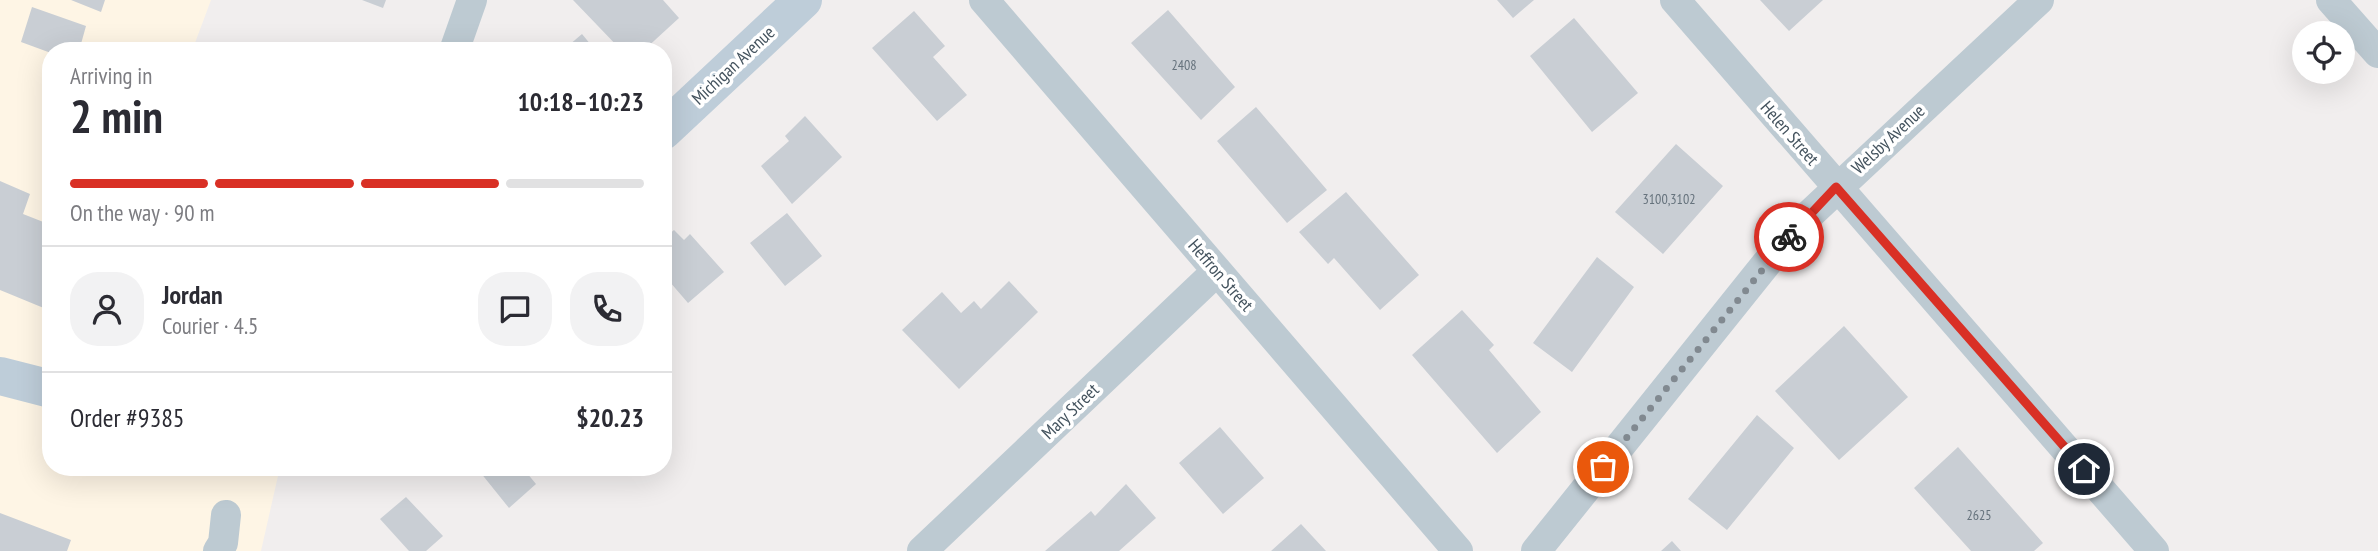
<!DOCTYPE html>
<html lang="en">
<head>
<meta charset="utf-8">
<style>
	:root { --surface:#fff; --page:#f2f2f3; --text:#2b2b33; --muted:#7c7c81; --line:#e1e1e2; --accent:#d93025 }
	body { margin:0; font-family:"PT Sans Narrow",sans-serif; background:var(--page); color:var(--text); height:100vh; display:flex; flex-direction:column; font-size:26px; white-space:nowrap }
	* { box-sizing:border-box; margin:0 }
	p { font-size:23px; color:var(--muted) }
	.icon { flex:none; width:38px; height:38px; fill:none; stroke:currentColor; stroke-width:2; stroke-linecap:round; stroke-linejoin:round }
	.map { position:relative; flex:1; overflow:hidden }
	.sheet { position:absolute; left:42px; top:42px; width:630px; height:434px; display:flex; flex-direction:column; background:var(--surface); border-radius:28px; box-shadow:0 7px 28px #0002 }
	.sheet>* { flex:none }
	.controls { position:absolute; left:2292px; top:21px; display:grid; gap:14px }
	.controls a { display:grid; place-items:center; width:63px; height:63px; border-radius:50%; background:var(--surface); box-shadow:0 7px 28px #0002; font-size:35px }
	.pin { position:absolute; display:grid; place-items:center; width:60px; height:60px; color:#fff; margin:-30px; border:4px solid #fff; border-radius:50%; box-shadow:0 2px 7px #0007 }
	.courier { position:absolute; display:grid; place-items:center; width:70px; height:70px; margin:-35px; border:5px solid #d93025; border-radius:50%; background:#fff; color:#222; box-shadow:0 2px 9px #0007 }
	.summary em { font-style:normal; font-weight:700 }
	.summary div { display:flex; flex-direction:column-reverse }
	.summary { display:flex; align-items:center; justify-content:space-between; height:119px; padding:0 28px }
	h1 { font-size:46px; font-weight:700; line-height:52px }
	.bar { display:grid; grid-template-columns:repeat(4,1fr); gap:10px 7px; align-content:center; height:84px; padding:0 28px }
	.bar i { height:9px; border-radius:5px; background:var(--line) }
	.bar .selected { background:var(--accent) }
	.bar p { grid-column:span 4 }
	.line { display:flex; align-items:center; gap:18px; padding:0 28px; border-top:2px solid var(--line) }
	.line div { flex:1 }
	.round { display:grid; place-items:center; flex:none; width:74px; height:74px; border-radius:28px; background:var(--page) }
	.map>svg:first-child { display:block }
	.commercial { fill:#fef5e5 }
	.building { fill:#c9ced4 }
	.lines { fill:none; stroke-linecap:round; stroke-linejoin:round }
	.street { stroke:#bdcad2; stroke-width:30 }
	.secondary { stroke:#becdd9; stroke-width:38 }
	.done { stroke:#818990; stroke-width:7; stroke-dasharray:0 12.6 }
	.route { stroke:#d93025; stroke-width:9 }
	.labels { text-anchor:middle; dominant-baseline:central; stroke-width:7; stroke-linejoin:round; paint-order:stroke }
	.number-label { font-size:14px; fill:#65727c }
	.street-label { font-size:18px; fill:#44535e; stroke:#fff }
</style>
</head>
<body>
<div class="map">
<svg width="2378" height="551" viewBox="0 0 2378 551">
	<rect width="100%" height="100%" fill="#f1eeee"/>
	<!-- commercial -->
	<path class="commercial" d="M0,0H211L192,51H51V467H280L261,551H0Z"/>
	<!-- building -->
	<path class="building" d="M71,0H105L101,12Z
		M362,0H386L383,8Z
		M573,0H663L679,18L643,51H622Z
		M1497,0H1534L1513,18Z
		M1760,0H1823L1789,31Z
		M32,7L86,26L79,51H51V53L21,42Z
		M1168,10L1235,87L1201,120L1131,43Z
		M914,11L945,46L933,57L967,95L937,121L872,48Z
		M1574,18L1638,93L1592,132L1530,56Z
		M582,34L596,51H562Z
		M1256,107L1327,190L1287,223L1217,141Z
		M805,116L842,157L792,204L761,166L789,141L785,136Z
		M1676,144L1723,186L1663,254L1615,212Z
		M0,181L30,194L23,214L51,225V311L0,290Z
		M1346,192L1419,275L1380,310L1334,258L1328,264L1299,232Z
		M787,213L822,256L785,286L750,243Z
		M674,230L684,240L690,234L724,272L688,303L663,274V256L666,254L663,250V239Z
		M1597,257L1634,287L1572,372L1533,343Z
		M1009,281L1038,312L959,389L902,330L942,292L961,313L974,301L981,309Z
		M1462,310L1494,345L1489,350L1541,412L1497,453L1412,355Z
		M1844,326L1908,397L1839,460L1775,391Z
		M1757,415L1794,448L1727,530L1688,499Z
		M1220,427L1264,478L1223,514L1179,463Z
		M1958,447L2043,543L2034,551H1971L1914,488Z
		M476,467H522L536,484L509,508Z
		M1126,484L1156,518L1119,551H1045L1091,511L1095,516Z
		M406,497L443,536L426,551H409L380,519Z
		M0,513L71,540L67,551H0Z
		M1301,524L1326,551H1271Z
		M1672,541L1681,551H1661Z"/>
	<g class="lines">
		<!-- street -->
		<path class="street" d="M984,0L1458,551
			M1675,0L2154,551
			M2331,0L2378,53
			M454,51L472,0
			M218,551L223,543L226,515
			M922,551L1217,271
			M1536,551L1766,264L1809,215L2039,0"/>
		<!-- secondary -->
		<path class="secondary" d="M663,131L803,0
			M0,376L51,389"/>
	</g>
	<g class="lines">
		<!-- done -->
		<path class="done" d="M1603,467L1789,237"/>
		<!-- route -->
		<path class="route" d="M1789,237L1836,187L2084,469"/>
	</g>
	<g class="labels">
		<!-- number labels -->
		<g class="number-label">
			<text x="1184" y="65">2408</text>
			<text x="1669" y="199">3100,3102</text>
			<text x="1979" y="515">2625</text>
		</g>
		<!-- street labels -->
		<g class="street-label">
			<text transform="translate(733 65) rotate(-43)">Michigan Avenue</text>
			<text transform="translate(1790 133) rotate(49)">Helen Street</text>
			<text transform="translate(1888 139) rotate(-43)">Welsby Avenue</text>
			<text transform="translate(1221 275) rotate(49)">Heffron Street</text>
			<text transform="translate(1070 411) rotate(-44)">Mary Street</text>
		</g>
	</g>
</svg>
<div class="controls">
<a><svg class="icon" aria-label="locate" viewBox="0 0 24 24"><circle cx="12" cy="12" r="6"/><path d="M12 2v4M12 18v4M2 12h4M18 12h4"/></svg></a>
</div>
<div class="pin" style="left:1603px;top:467px;background:#ea580c"><svg class="icon" aria-label="bag" viewBox="0 0 24 24"><path d="M5 8h14l-1 12H6zM9 8a3 3 0 0 1 6 0"/></svg></div>
<div class="pin" style="left:2084px;top:469px;background:#1f2937"><svg class="icon" aria-label="home" viewBox="0 0 24 24"><path d="M3 11l9-7 9 7M6 9v11h12V9"/></svg></div>
<div class="courier" style="left:1789px;top:237px"><svg class="icon" aria-label="bike" viewBox="0 0 24 24"><circle cx="6" cy="16" r="4"/><circle cx="18" cy="16" r="4"/><path d="M6 16l4-8h5l3 8M10 8l3 8H6M13 5h3"/></svg></div>
<section class="sheet">
<div class="summary"><div><h1>2 min</h1><p>Arriving in</p></div><em>10:18–10:23</em></div>
<div class="bar"><i class="selected"></i><i class="selected"></i><i class="selected"></i><i></i><p>On the way · 90 m</p></div>
<div class="line" style="height:126px"><a class="round"><svg class="icon" aria-label="person" viewBox="0 0 24 24"><circle cx="12" cy="8" r="4"/><path d="M4 21q1-7 8-7t8 7"/></svg></a><div><b>Jordan</b><p>Courier · 4.5</p></div><a class="round"><svg class="icon" aria-label="chat" viewBox="0 0 24 24"><path d="M4 5h16v11H9l-5 4z"/></svg></a><a class="round"><svg class="icon" aria-label="phone" viewBox="0 0 24 24"><path d="M5 4h4l2 5-3 2q2 4 5 5l2-3 5 2v4C11 20 4 13 5 4z"/></svg></a></div>
<div class="line" style="height:91px"><div>Order #9385</div><b>$20.23</b></div>
</section>
</div>
</body>
</html>
